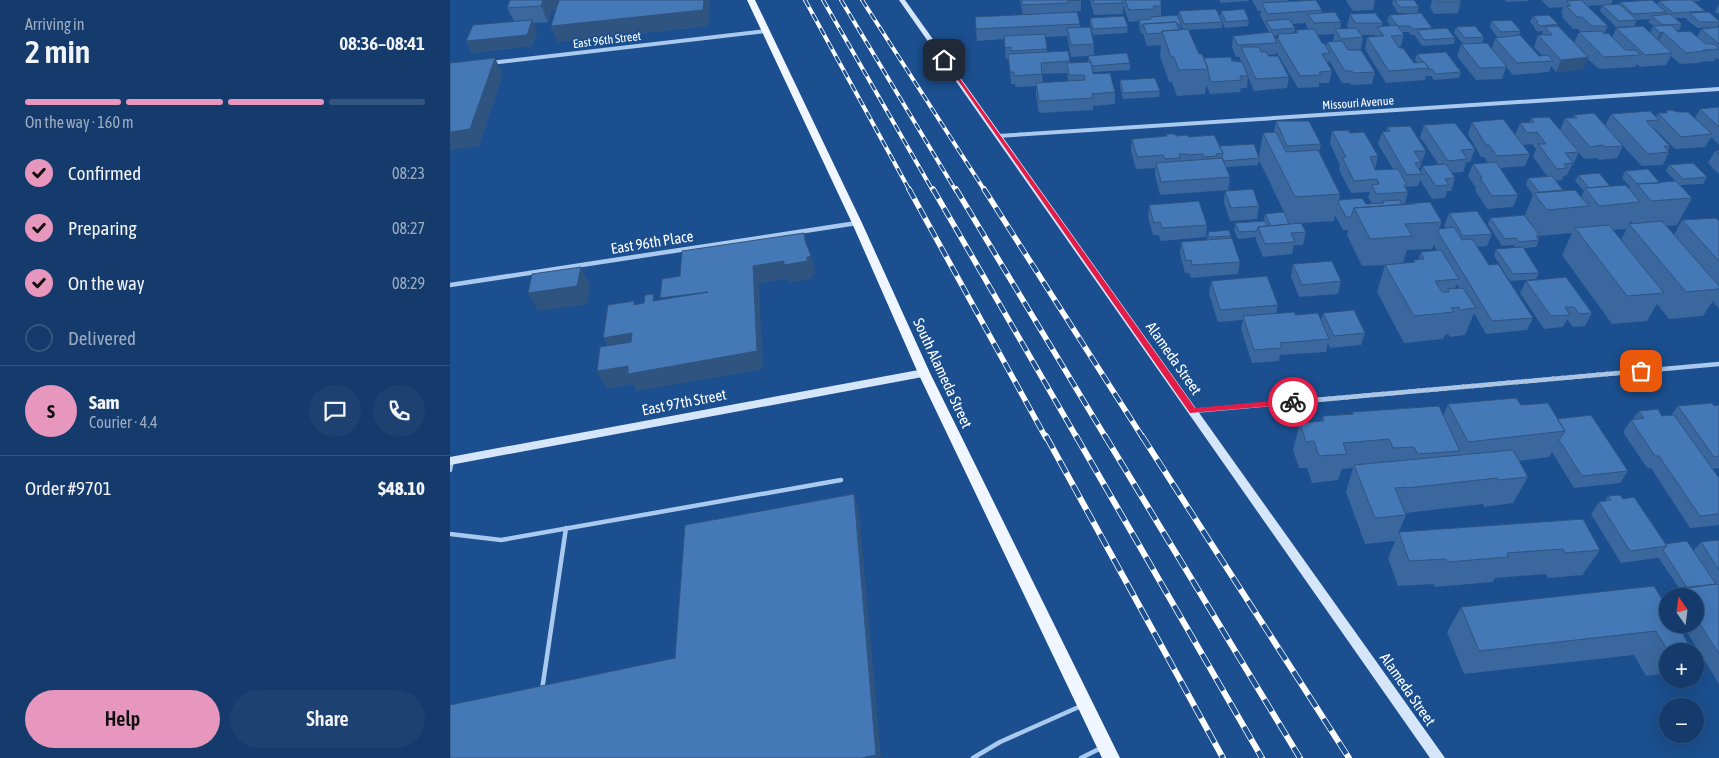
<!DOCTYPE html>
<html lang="en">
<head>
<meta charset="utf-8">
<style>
	:root { --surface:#143b6b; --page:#1d4271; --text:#f1f3f6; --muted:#9dadc1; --line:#33557e; --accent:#e797bd }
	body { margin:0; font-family:"Asap Condensed",sans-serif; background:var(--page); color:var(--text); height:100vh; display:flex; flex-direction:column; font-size:19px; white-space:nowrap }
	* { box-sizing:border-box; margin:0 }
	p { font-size:16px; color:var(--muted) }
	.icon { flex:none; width:28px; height:28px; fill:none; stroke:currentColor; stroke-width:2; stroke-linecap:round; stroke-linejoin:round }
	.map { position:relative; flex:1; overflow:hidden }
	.drawer { display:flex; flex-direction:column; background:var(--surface); width:450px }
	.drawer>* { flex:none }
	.needle { width:32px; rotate:346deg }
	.tools { position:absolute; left:1209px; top:588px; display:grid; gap:10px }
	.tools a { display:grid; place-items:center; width:45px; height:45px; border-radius:50%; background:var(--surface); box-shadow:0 5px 20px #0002,0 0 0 1px var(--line); font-size:25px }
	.pin { position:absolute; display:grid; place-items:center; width:42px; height:42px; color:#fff; margin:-21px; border-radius:10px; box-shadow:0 2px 8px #0006 }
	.courier { position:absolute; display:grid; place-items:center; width:50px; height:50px; margin:-25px; border:4px solid #e11d48; border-radius:50%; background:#fff; color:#222; box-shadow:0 1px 6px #0007 }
	.head em { font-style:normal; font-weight:600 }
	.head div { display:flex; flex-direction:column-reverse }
	.head { display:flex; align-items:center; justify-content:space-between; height:85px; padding:0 25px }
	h1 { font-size:32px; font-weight:600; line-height:38px }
	.bar { display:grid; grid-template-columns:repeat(4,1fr); gap:8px 5px; align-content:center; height:60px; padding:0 25px }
	.bar i { height:6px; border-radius:4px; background:var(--line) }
	.bar .current { background:var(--accent) }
	.bar p { grid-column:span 4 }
	.line { display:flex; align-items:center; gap:12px; padding:0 25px; border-top:1px solid var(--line) }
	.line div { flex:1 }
	.round { display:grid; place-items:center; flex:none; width:52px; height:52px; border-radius:26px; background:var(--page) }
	ol { padding:0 25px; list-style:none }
	li { display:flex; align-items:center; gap:15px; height:55px }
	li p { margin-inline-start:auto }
	li .icon { padding:5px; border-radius:50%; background:var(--accent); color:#111; stroke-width:4 }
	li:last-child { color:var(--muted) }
	li i { width:28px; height:28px; border:2px solid var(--line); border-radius:50% }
	.cta { display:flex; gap:10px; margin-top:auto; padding:10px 25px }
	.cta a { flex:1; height:58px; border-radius:30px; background:var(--accent); color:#111; font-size:20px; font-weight:600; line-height:58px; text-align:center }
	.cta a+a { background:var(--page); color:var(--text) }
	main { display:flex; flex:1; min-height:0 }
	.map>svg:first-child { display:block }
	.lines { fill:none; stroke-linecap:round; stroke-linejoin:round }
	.lane { stroke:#a9c9ee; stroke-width:4.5 }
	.street-far1 { stroke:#a9c9ee; stroke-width:4 }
	.street { stroke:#a9c9ee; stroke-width:4.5 }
	.secondary { fill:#d6e6fa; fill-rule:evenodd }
	.primary { fill:#f0f6ff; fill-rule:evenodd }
	.rail-far2-casing { stroke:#fff; stroke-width:4 }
	.rail-far1-casing { stroke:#fff; stroke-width:5.5 }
	.rail-casing { stroke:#fff; stroke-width:6 }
	.rail-far2 { stroke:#1b4f8f; stroke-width:2.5; stroke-dasharray:8; stroke-linecap:butt }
	.rail-far1 { stroke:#1b4f8f; stroke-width:4; stroke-dasharray:11; stroke-linecap:butt }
	.rail { stroke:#1b4f8f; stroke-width:4.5; stroke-dasharray:14; stroke-linecap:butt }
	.wall { fill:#3a679d; fill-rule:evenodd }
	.shaded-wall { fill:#305480 }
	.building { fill:#4478b7; stroke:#305480 }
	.route { fill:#e11d48 }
	.done { stroke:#afc1d8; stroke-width:5; stroke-dasharray:0 9 }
	.labels { text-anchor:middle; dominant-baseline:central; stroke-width:4; stroke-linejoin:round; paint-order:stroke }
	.far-street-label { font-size:12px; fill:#fff; stroke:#1b4f8f }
	.street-label { font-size:15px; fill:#fff; stroke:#1b4f8f }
</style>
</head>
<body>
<main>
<section class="drawer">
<div class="head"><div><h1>2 min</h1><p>Arriving in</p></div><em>08:36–08:41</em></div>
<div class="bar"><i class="current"></i><i class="current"></i><i class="current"></i><i></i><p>On the way · 160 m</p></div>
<ol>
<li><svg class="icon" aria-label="check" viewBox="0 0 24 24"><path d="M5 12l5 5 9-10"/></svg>Confirmed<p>08:23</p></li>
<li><svg class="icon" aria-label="check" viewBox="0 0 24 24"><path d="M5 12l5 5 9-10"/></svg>Preparing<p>08:27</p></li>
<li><svg class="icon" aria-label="check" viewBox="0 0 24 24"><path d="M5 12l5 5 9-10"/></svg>On the way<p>08:29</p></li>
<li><i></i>Delivered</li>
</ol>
<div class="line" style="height:90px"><b class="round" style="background:var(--accent);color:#111">S</b><div><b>Sam</b><p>Courier · 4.4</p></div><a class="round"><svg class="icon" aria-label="chat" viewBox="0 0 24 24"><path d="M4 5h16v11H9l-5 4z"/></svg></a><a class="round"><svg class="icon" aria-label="phone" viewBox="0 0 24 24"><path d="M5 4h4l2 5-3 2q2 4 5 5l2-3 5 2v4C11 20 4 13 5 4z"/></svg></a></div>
<div class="line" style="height:65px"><div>Order #9701</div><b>$48.10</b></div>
<div class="cta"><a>Help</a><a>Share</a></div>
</section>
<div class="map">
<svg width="1269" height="758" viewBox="0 0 1269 758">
	<rect width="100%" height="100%" fill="#1b4f8f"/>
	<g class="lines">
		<!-- lane -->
		<path class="lane" d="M0,470L2,460
			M0,534L51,540L391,480
			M92,690L116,528
			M523,758L550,742L631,706
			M631,758L651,748"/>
		<!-- street-far1 -->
		<path class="street-far1" d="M40,63L316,31
			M548,136L1269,89"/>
		<!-- street -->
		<path class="street" d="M0,285L407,223
			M743,411L1269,364"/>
		<!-- secondary -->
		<path class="secondary" d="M449,0H455L995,758H980Z
			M474,369L478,370L479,373L478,376L0,465V457Z"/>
		<!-- primary -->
		<path class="primary" d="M297,0H305L412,223L480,373L670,758H652L468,373L402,223Z"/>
		<!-- rail-far2 casing -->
		<g class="rail-far2-casing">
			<path id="rail-far2" d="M355,0L460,191
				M373,0L483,191
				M391,0L506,191
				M412,0L535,191"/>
		</g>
		<!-- rail-far1 casing -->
		<g class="rail-far1-casing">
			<path id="rail-far1" d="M459,189L596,438
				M483,189L627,438
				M506,189L656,438
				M534,189L693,438"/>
		</g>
		<!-- rail casing -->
		<g class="rail-casing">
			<path id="rail" d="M596,436L773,758
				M626,436L812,758
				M655,436L850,758
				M692,436L899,758"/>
		</g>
		<!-- rail-far2 -->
		<use href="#rail-far2" class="rail-far2"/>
		<!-- rail-far1 -->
		<use href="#rail-far1" class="rail-far1"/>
		<!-- rail -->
		<use href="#rail" class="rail"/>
	</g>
	<!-- wall -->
	<path class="wall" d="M60,0L260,1L258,26L108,42L101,26L106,10H101L98,22L83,23L87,31L82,46L22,53L16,41L64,21L57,8Z
		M570,0H631V11L619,12L630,24V27L644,44V55L680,63V70L643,72V74L665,92V104L643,106V110L589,113L586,95V86L565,87V84H561L559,59H556L554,39L527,41L525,17L573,15ZM617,36L621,57L638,56V62L620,63V61L597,52L595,37ZM617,73L618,81L593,83L592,74Z
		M640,0H711V16L731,24L730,30H733L728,17L729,11L772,22V28L738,30L749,54L754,58L791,61L790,59V57H786L782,47L783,36L819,32L810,15L811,11H808L802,0H838V2L872,10V13L891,22L890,29L899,28L897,26L900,14L933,23L932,26H941L937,21L939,15L982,28L981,29L1005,38L1004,44L972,46L965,36L966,35H961L959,32H952L954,35L951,46L949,47L964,63L967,62L965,60L967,54L1011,72L1009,78L984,80L981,76H976L975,80L936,83L915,49L917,37H925V35H911L913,37L911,49L898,50L925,72L922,84L901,85L900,83H892L879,60L878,64L882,71L879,83H869V87L848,88L826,51V54L818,55L839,77L837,88L804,91L798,77L797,88H791L790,92L760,94L756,84L755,94L727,96L722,82H719L710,56L711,45L697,46L693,33L691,34L689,26V21L679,22L673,5V14L644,15ZM856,23V25L858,29L846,30V33H844L845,28L842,24ZM884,34L883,42H877L876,46L872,43L867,35ZM828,35V37H827L826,40L824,36Z
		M769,0H799L798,1L771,3Z
		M897,0H925L923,10L903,11L896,1Z
		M943,0H964L969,7L967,13H948L942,4Z
		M982,0H1010L1011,2L1008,13L984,14L980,7Z
		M1055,0H1078V1L1057,2Z
		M1091,0H1163L1161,4H1169L1170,2L1207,5L1209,1L1251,0H1243L1255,11V13L1269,21V24L1267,27L1247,28L1236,19L1237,18H1225L1232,24L1229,30H1226L1228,32L1247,37L1251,29L1269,27V59H1268L1266,58L1264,61L1249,62V63L1230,64L1221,56L1216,65L1190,67L1187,64L1185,67L1149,69L1137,58L1133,69L1106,72L1101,66L1099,72L1063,75L1056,67L1052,79L1026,80L1007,56L1011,44L1042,49L1045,38H1048L1040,27L1041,21L1071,31L1069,35L1089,56H1092L1084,47L1088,35H1092L1093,31L1088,32L1084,28L1085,27L1080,22L1083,16L1108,24L1107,26L1124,43L1129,32H1131L1128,29H1123L1112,17L1113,14L1111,12L1113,7L1099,8ZM1152,5L1150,11L1166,27L1184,26L1187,20L1200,19L1198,22L1204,26H1203L1200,33L1166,28L1162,38L1154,34L1158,26L1138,6Z
		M1269,4V14L1265,12Z
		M771,11L799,20L798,26L775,28L770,17Z
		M640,18L678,27L677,33L643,35L640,24Z
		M1006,27L1034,37L1032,43L1013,44L1004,33Z
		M670,80L710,91L709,97L673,99L670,87Z
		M1269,107V145L1261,137L1255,147L1225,149L1205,129L1204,130L1220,146L1218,151L1219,152L1213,165L1192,166L1173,146L1167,158L1149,160L1148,158L1134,159L1123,146L1129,152L1123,165H1122L1117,175L1114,176L1112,180L1105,181L1113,190L1131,197L1134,191L1125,181L1128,175L1160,186L1179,189L1180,187L1172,178L1175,171L1210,183L1225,181L1216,171L1219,165L1257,177L1253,184L1230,185L1242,198L1227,225L1216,226L1224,235L1232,220L1269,221V309L1263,301L1253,316L1219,319L1207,304L1197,321L1162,324L1112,255L1122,233L1090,236L1088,239L1089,240L1086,247L1073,248L1089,273L1086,279L1060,281L1044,256L1046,249L1066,248L1064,245L1052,246L1038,224L1040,218L1075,215L1083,195L1076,185L1078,178L1098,177L1083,157L1086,149L1082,144L1073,145L1080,154L1075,166L1050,168L1068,195L1063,207L1037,209L1025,190L1026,188L1018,176L1023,164L1038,163L1034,157H1031L1018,134L1022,122L1065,135L1070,123H1079L1081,118L1110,130L1115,118H1122L1124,115L1155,126L1161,114L1206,117L1208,113H1216L1217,110L1245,118L1250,109ZM1181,221L1183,224H1179L1171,240L1163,230L1176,229Z
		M826,121L871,144L869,152L890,194L889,200L916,204H922L918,197L920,192L901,193L889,170L890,165L880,143L882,131L900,133L928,156L925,169V170L943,169L928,144L932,132H936L937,127L976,151L969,170L971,172L972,166L989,165L970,137L974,125L1025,149L1020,162H1016L1013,172L1001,173L1005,178L1001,191H997L995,198L982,199L970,180L968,186L956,187V188L958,192L955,203L964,204L992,222L989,229L996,228L994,226L999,213L1042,234L1037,246L1027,247L1039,265L1083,318L1077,330L1036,334L1024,313L1015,335L1000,337L998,334L995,335L993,339L954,343L927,292L935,265H938L912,266L897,235L898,230H893L885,215L884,221L851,223L856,232L853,245H844L842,254L813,257L806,240V237L788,239L784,230L785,223L817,226L814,220L815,214L834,212L809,160L808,165L776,167L780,177L778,190L710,195L705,175V168L686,169L681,151L682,139L716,137V134L739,137L809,157L813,133L824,132ZM984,245L987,251L971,252L968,260H964L963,262L953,263L957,250L982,249ZM1007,284L1009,288H1005Z
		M1269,150V174L1258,163L1265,151Z
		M775,191L809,206L807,219L780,221L774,203Z
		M699,205L757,225L756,237L711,241L709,235H703L698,217Z
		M758,232L781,236L780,238L790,262L788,274L741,278L739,273H735L730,254L731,242L757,240Z
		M843,264L891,281L888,294L849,297L841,277Z
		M761,281L828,305L826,314L845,315L871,321L873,313L915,333L911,345L880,348L878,343L876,352L830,355L829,361L802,363L791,329L793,320L768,322L759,294Z
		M1076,281L1142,313L1135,326L1123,327L1117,319L1113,327L1094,329L1070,293Z
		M998,404L1071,405L1107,419L1178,471L1170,483L1124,488L1102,452L1099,457L1069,461L1078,477L1063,503L1034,507L1033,504L956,513V515L945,541L915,544L896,492L903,468L892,469L888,480L862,483L857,468H849L843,450L850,423L871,421L873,416L902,414V412L993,416Z
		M1269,405V468L1262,469L1269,478V525L1240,528L1201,468H1197L1173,432L1181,420L1183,419L1189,411L1212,416L1221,415L1228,406Z
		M1158,496L1173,499L1215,544L1243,551L1251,542L1269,540V684L1232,624H1245V596H1221L1229,588L1208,557L1207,558L1171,563L1141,514L1149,502L1155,501Z
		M949,532L1150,550L1132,575L1098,578L1096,574L1045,578L1043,582L985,587L983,584L948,586L938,558Z
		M1204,586L1242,650L1240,651H1218V673L1196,676L1184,655L1014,674L997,632L1011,607Z"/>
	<!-- shaded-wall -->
	<path class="shaded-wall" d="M93,0H118L115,9L101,10L98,22L91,6Z
		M254,0H259L260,1L258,26L108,42L101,26Z
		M82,20L87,31L82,46L22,53L16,41Z
		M1213,32L1207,44H1205L1210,33Z
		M1138,57L1133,69L1106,72L1111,60Z
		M45,58L53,74L29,146L0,150V132Z
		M354,233L359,251L360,256H361L366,274L362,275V279L339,283L338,279L309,283L313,369L187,391L183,384L157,389L147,371L303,266L355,241Z
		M131,267L140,285L137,304L88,311L78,293Z
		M182,333L190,351L163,355L153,338Z
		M404,494L409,511L431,758H411Z"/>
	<!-- building -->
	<path class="building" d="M60,0H93L91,6L57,8Z
		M109,0H254L253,10L101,26Z
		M572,0H631L618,1V3L572,5Z
		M643,0H672L673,3L644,4Z
		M675,0H711V6H703L704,9L679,10Z
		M866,0L872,10L817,14L812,3Z
		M945,0H964L969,7H950Z
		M986,0H1010L1011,2H987Z
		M1131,0L1158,26H1142L1132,17H1127L1116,6H1121L1116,1Z
		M1202,0L1216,12L1183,14L1170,2Z
		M1219,0H1242L1255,11L1223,13L1209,1Z
		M1169,4L1187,20L1169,21L1152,5Z
		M766,9L772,22L734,24L729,11Z
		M794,9L799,20L776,22L771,11Z
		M627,12L630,24L526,29L525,17Z
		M885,12L891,22L864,23L858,14Z
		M1259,12L1269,21V22H1250L1239,13Z
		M925,13L933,23H905L900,14Z
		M971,13L982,28L963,29L960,26H948L939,15Z
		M1220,14L1232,24L1213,25L1201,16Z
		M727,15L731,24H727L726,22L693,24V27L692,28L689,20L701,19L700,17Z
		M1099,15L1108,24L1090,26L1086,22H1088L1083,16Z
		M674,16L678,27L643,29L640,18Z
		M839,19L845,28L822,30L816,21Z
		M82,20L77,35L16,41L23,25Z
		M1061,20L1071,31L1051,32L1041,21Z
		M726,22L729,30L712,31L711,33L697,34L693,24Z
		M947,25L954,35L941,36L949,48H953L964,63L974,62L979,68L939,71L917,37L934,36L927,27Z
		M1221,25L1228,32L1240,31L1256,44H1264L1269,48V49L1253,50L1255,51L1236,53L1213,32L1210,33L1203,26Z
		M1025,26L1034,37L1015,38L1006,27Z
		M1108,26L1138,57L1111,60L1088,35H1102L1095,27Z
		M1193,26L1222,53L1195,55L1166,28Z
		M640,27L644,44L621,45L617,28Z
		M1269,27V44L1251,29Z
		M906,28L913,37L891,39L885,29Z
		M997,28L1005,38L974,40L967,30Z
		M738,29L749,54H752L758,69L729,70L724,57H721L712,31Z
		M864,29L872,43H874L880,53L872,54L882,71L869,72L871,75L850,76L827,37H829L828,34L848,33L846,30Z
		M1151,31L1154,34L1158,33L1175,50H1185L1191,55L1154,57L1129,32Z
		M822,32L827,43L788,45L783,36Z
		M595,34L597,49L561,51V47L555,48L554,36Z
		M1070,35L1089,56L1098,55L1103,61L1067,63L1045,38Z
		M892,41L898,50H911L925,72L904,73L902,71H895L877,42Z
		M1037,43L1057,67L1030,68L1011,44Z
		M791,47H809L811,52H816L819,56H828L839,77L806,79Z
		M618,51L620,61L591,63L592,74L564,76V72H560L558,54Z
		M996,52L1011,72L986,74L982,69L978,70L979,68L974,62H973L967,54Z
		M677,53L680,63L642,66L638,56Z
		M781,57L782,61L792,62L798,76H790L792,80L761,82L758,72V69L754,58Z
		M45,58L20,129L0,132V63Z
		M641,62L643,74L660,73L665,92L642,94L643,98L589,101L586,83L635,80L634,75H619L617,63Z
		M705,78L710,91L673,93L670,80Z
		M1269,107V127L1250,109Z
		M1217,110H1220L1229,112H1238L1262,134L1231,137L1208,113H1217Z
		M1200,111L1209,120L1196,121L1220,146H1214L1219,152L1198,154L1161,114Z
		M1144,113L1173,146L1155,147L1153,145L1140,147L1115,118H1127L1124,115Z
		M1099,117L1129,152L1115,153L1123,163L1114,164L1117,168L1107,169L1088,144H1096L1087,132L1077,133L1070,123L1084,122L1081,118Z
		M1053,119L1080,154L1047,156L1039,145H1036L1022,122Z
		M826,121H859L871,144L837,146Z
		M1005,123L1025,149L1011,150L1017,159L998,161L974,125Z
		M960,126L976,151H964L971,162L965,163L972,174L957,175L932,132L940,131L937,127Z
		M898,130L900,133L914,132L928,156L920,157L925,170L948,169L957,185H954L958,192L926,194L922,185L929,184L927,179L904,181L892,157H896L882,131Z
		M826,132L836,152L868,150L890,194L845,197L813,133Z
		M716,134H725L726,136L738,135L739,137L764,135L773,153L766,154L767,156L754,157L753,154L737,155V154H729L730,158L715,159L713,155L687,157L682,139L717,136Z
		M804,144L809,158L774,161L772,157L773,153L769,146Z
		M1269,150V154L1265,151Z
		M772,158L780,177L711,182L706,163Z
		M1046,162L1068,195L1042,196L1030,178H1032L1023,164Z
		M1243,163L1257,177L1233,179L1219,165Z
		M996,164L1005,178L995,179L999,185L986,186L972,166Z
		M1198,169L1210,183L1187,184L1175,171Z
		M1149,173L1160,186L1139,188L1128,175Z
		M1102,176L1113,190L1089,192L1078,178Z
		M1226,181L1242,198L1201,201L1187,184Z
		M1176,185L1190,202L1149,206L1135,188Z
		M803,189L809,206L781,208L775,191Z
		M1125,190L1139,206L1097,210L1084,193Z
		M912,198L916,204L934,203L933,201L950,200L952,204L963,203L964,204L904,208L901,217H896L888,202L889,200Z
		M749,201L757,225L712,228L710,222L704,223L699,205Z
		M980,202L992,222L955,224L962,236L920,239L904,208Z
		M1027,211L1042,234L1013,236L999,213Z
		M834,212L839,224L821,226L815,214Z
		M1074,215L1090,236H1086L1089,240L1069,242L1066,238L1055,239L1040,218Z
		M1266,218L1269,221V261L1232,220Z
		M815,221L817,226L808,227L807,231L789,232L785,223Z
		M1212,221L1269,286V289L1236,292L1179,224Z
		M851,223L856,232L841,233L845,242L815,244L808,227Z
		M1159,225L1214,293L1177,296L1125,228Z
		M1004,227L1012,240L1022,239L1039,265L1048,264L1083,318L1042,321L988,232L989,229Z
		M779,230L781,236L759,237L758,232Z
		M354,233L355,241L361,256L357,257V261L334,265V261L303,266L307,351L178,374V366L147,371L150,347L181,342L182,333L153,338L158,305L184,301V305L194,303L195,295L204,294L203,301L258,292L210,298L212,279L230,276L232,251Z
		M782,238L790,262L742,265L741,260L736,261L731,242Z
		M1073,247L1089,273L1063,274L1046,249Z
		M991,250L1009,279L985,281L992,292H999L998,289L1013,288L1026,308L1010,310L1009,307L1001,308L1004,312L964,316L935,265L965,262L964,260L974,259L971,252Z
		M882,261L891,281L852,285L843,264Z
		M131,267L127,286L78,293L82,274Z
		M817,276L828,305L770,310L761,281Z
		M1116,277L1142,313L1129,314L1124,307H1115L1120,315L1101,316L1076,281Z
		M904,310L915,333L884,336L873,313Z
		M845,312V315L868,313L879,339L830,343L832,348L804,350L793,316Z
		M1066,398L1071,405L1098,403L1115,431L1018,442L998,404Z
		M1262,403L1264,406L1269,405V456L1264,457L1228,406Z
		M989,406L1010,451L968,454L964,447L943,448L939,439L893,443L897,454L869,456L864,441L856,442L850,423L874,421L873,416L904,414L902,412Z
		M1208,409L1212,416L1224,415L1269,478V514L1250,516L1209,456H1205L1181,420L1194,418L1189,411Z
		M1141,415L1178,471L1132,476L1109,440L1115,431L1107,419Z
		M1063,450L1078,477L1048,480L1047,478L956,488V487L945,488L956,515L925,518L904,465Z
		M404,494L426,755L411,758H0V705L225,658L235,525Z
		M1170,495L1173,499L1184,497L1217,546L1180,551L1149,502L1161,500L1158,496Z
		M1133,519L1150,550L1115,553L1113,549L1057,553L1058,557L998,562L996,559L959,561L949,532Z
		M1269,540V570L1251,542Z
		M1237,541L1266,584L1237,588L1213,550L1217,546L1215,544Z
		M1268,584L1269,585V654L1245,616V596H1233L1228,588Z
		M1204,586L1218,609V624H1227L1242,650L1218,651L1206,631L1029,651L1011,607Z"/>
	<!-- route -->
	<path class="route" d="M493,59H496L745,408L843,399L846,400V404L740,413Z"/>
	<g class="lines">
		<!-- done -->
		<path class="done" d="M843,402L1191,371"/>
	</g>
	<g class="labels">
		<!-- far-street labels -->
		<g class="far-street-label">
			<text transform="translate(157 40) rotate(-7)">East 96th Street</text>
			<text transform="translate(908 103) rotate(-4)">Missouri Avenue</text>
		</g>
		<!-- street labels -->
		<g class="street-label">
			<text transform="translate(202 242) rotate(-9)">East 96th Place</text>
			<text transform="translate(724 358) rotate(55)">Alameda Street</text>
			<text transform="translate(493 373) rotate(65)">South Alameda Street</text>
			<text transform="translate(234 402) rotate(-11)">East 97th Street</text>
			<text transform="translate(958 689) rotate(55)">Alameda Street</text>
		</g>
	</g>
</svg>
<div class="tools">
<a><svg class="needle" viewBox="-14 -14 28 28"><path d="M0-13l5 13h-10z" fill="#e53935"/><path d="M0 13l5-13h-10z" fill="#9dadc1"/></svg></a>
<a>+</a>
<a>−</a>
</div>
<div class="pin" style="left:1191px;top:371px;background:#ea580c"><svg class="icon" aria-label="bag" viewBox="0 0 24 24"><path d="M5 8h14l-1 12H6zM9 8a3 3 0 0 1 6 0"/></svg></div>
<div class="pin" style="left:494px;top:60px;background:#1f2937"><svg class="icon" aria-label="home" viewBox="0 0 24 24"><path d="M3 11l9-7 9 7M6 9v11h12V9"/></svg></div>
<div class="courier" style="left:843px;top:402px"><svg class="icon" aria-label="bike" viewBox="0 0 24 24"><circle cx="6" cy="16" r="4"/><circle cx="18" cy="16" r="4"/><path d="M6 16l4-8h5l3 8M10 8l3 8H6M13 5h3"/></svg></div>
</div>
</main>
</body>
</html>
